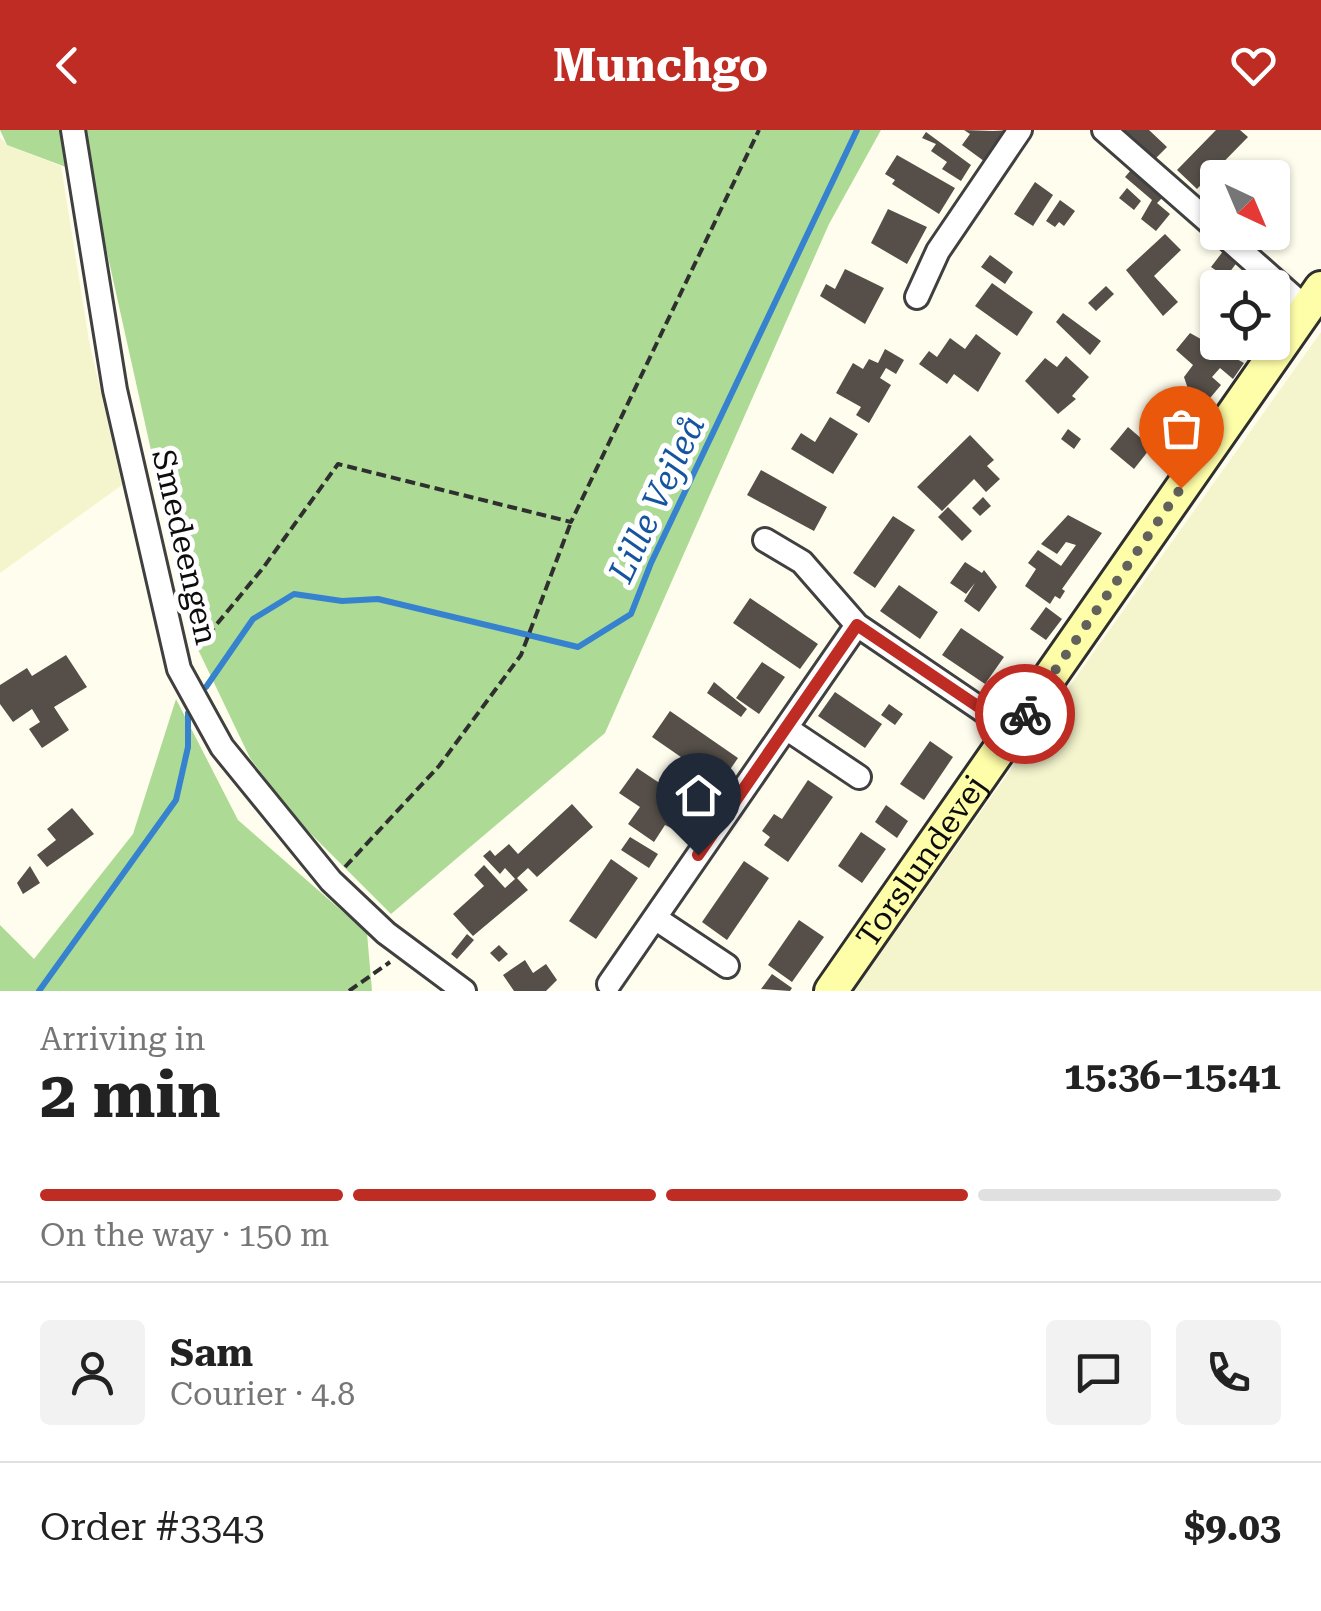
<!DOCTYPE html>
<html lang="en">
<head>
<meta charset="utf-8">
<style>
	:root { --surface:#fff; --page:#f2f2f2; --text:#222; --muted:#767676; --line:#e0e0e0; --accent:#bf2c23 }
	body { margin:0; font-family:"Roboto Serif",serif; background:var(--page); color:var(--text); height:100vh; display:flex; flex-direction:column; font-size:38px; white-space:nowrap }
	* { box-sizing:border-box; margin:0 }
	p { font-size:32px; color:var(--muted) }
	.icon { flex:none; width:55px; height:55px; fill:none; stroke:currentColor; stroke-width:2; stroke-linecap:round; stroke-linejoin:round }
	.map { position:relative; height:861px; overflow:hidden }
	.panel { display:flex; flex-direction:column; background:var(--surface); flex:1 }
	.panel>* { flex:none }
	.needle { width:65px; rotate:136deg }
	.tools { position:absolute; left:1200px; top:30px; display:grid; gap:20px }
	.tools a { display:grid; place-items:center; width:90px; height:90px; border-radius:10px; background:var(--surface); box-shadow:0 2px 8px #0004; font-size:50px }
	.pin { position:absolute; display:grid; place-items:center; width:85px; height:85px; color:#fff; margin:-102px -42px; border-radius:50% 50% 50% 0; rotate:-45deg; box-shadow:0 0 10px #0007 }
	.pin .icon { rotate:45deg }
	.courier { position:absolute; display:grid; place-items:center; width:100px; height:100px; margin:-50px; border:8px solid #bf2c23; border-radius:50%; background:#fff; color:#222; box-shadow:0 2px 12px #0007 }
	.overview em { font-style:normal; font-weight:700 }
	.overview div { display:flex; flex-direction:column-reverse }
	.overview { display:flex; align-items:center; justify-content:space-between; height:170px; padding:0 40px }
	h1 { font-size:65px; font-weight:700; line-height:75px }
	.bar { display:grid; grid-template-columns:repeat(4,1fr); gap:15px 10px; align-content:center; height:120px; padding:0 40px }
	.bar i { height:12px; border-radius:8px; background:var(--line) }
	.bar .on { background:var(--accent) }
	.bar p { grid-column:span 4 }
	.line { display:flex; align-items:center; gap:25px; padding:0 40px; border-top:2px solid var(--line) }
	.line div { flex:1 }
	.round { display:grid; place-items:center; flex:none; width:105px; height:105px; border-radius:10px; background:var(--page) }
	header { display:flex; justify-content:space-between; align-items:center; height:130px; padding:0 40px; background:var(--accent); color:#fff; font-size:45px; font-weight:700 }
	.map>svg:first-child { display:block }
	.farmland { fill:#f4f5cd }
	.forest { fill:#addb95 }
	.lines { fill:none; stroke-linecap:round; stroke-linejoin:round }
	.stream { stroke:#3782cf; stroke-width:6 }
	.building { fill:#564f49 }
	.street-casing { stroke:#404040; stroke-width:28 }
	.secondary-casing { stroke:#2f2f2f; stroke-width:38 }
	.path { stroke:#2f2f2f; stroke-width:4; stroke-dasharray:10 5; stroke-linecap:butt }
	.street { stroke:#fff; stroke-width:22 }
	.secondary { stroke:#fffea8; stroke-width:32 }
	.done { stroke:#62615b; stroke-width:10; stroke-dasharray:0 18 }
	.route { stroke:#bf2c23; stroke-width:12 }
	.labels { text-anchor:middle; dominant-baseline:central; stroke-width:10; stroke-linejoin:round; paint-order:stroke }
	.street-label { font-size:32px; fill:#0d0d0d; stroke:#fff }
	.water-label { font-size:35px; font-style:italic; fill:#1555a0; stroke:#fff }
</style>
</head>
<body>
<header><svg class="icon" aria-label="back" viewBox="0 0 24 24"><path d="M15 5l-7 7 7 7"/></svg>Munchgo<svg class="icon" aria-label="heart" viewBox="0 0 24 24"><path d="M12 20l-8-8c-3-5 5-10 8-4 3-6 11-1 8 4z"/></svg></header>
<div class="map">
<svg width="1321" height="861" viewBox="0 0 1321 861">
	<rect width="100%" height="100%" fill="#fffded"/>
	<!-- farmland -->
	<path class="farmland" d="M0,7L7,15L61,36L89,211L122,355L0,443Z
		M1321,202V861H854L1142,454Z"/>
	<!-- forest -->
	<path class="forest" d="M0,0H881L829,94L605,603L391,784L295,688L250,628L193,509L90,46L7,15Z
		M176,569L238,690L367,803L372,861H0V795L34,829L133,704Z"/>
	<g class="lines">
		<!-- stream -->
		<path class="stream" d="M206,557L253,489L294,464L342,471L378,469L578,517L631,484L651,433L857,0
			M39,861L176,670L188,617V583L194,575"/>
	</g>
	<!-- building -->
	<path class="building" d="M964,0L993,1L1012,0L988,34L962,15L970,4Z
		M1118,0H1149L1167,17L1152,32Z
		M1216,0H1240L1248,7L1197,59L1177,40Z
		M926,2L971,35L961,51L942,39L947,32L931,21L936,14L922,8Z
		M897,25L955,58L939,84L892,54L895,50L885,44Z
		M1131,40L1163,67L1157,73L1170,84L1156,101L1141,89L1152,70L1125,47Z
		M1035,52L1053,65L1033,96L1014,84Z
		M1127,58L1141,71L1134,80L1119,68Z
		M1060,70L1075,81L1064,96L1059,92L1055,97L1046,91Z
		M888,79L927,97L907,134L871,113Z
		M1165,104L1181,120L1154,146L1178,172L1163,186L1126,140Z
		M1224,120L1238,131L1226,147L1211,137Z
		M990,125L1013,142L1005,154L981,137Z
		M845,139L884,158L865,194L820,166L826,154L835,159Z
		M992,153L1033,182L1017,206L975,176Z
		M1106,156L1114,164L1096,181L1088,173Z
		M1063,183L1101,211L1090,225L1056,192Z
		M1190,203L1244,233L1233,249L1220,238L1212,247L1221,255L1195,286L1180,275L1183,272L1191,278L1194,274L1183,265L1188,259L1184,247L1193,235L1176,220Z
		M976,204L1001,223L978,262L954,244L947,254L919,234L929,221L937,227L950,208L965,219Z
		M885,219L904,230L896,244L886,238L880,248L891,255L869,293L856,285L861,277L836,263L853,233L863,239L869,229L878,233Z
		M1066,226L1089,247L1072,266L1076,269L1058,284L1025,251L1045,228L1057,237Z
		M1157,273L1175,287L1134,339L1110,319L1128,297L1142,309L1150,299L1141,291Z
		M830,287L858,304L833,344L791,319L801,303L815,312Z
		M1068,299L1081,309L1074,319L1061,309Z
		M970,305L994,330L987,336L1000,349L986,362L974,349L942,381L917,357Z
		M761,340L827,377L814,401L747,365Z
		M983,367L991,376L980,386L972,378Z
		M948,377L972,401L962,411L938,387Z
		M1068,385L1102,403L1062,459L1065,461L1060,469L1055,466L1050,474L1025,456L1036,439L1028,433L1038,420L1061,436L1076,415L1066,412L1057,424L1041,414Z
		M893,386L915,400L875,458L853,443Z
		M965,432L982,443L984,440L997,457L979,482L964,471L975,453L966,464L950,453Z
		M899,455L938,482L920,509L880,481Z
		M750,468L818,514L800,539L733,493Z
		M1046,477L1062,489L1046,510L1030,499Z
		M961,498L1004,527L985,554L942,525Z
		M66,525L87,557L54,577L69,600L42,618L29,599L40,592L32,579L13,592L0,574V555L27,538L32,546Z
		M762,532L785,547L759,584L736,568Z
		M714,552L747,579L741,587L707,563Z
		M835,562L882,594L865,618L818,586Z
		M889,574L903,584L895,595L881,585Z
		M670,581L738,628L720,654L652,607Z
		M930,611L953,627L924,670L900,654Z
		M637,638L664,656L679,640L690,648L688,652L692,656L683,669L690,674L673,699L665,695L654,712L628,694L640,677L619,663Z
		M808,650L833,667L788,732L764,715L770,707L762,701L774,684L782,689Z
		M572,674L593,697L537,747L528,738L517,748L528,760L473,806L453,784L484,756L474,745L484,735L505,758L515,749L505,738L500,744L483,726L490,720L495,726L509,714L518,724Z
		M886,675L908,691L897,708L875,692Z
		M72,678L94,704L47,737L37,725L56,710L47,699Z
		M861,702L886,719L862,753L838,736Z
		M630,707L658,724L649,738L621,720Z
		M611,729L638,748L596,809L569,791Z
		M744,731L769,748L727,810L702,792Z
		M30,736L40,753L23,764L17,753Z
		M799,790L824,807L792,852L768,835Z
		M467,804L474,810L457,829L451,824Z
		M499,815L508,824L499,832L490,823Z
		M525,830L533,843L546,834L557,850L546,861H514L503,845Z
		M772,844L792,858L790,861L761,859Z"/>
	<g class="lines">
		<!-- street casing -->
		<g class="street-casing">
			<path id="street" d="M73,0L115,260L179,539L222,617L331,751L386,803L464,861
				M1104,0L1218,100
				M1220,102L1307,179
				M917,167L938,121L1020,0
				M765,410L802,432L857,495L1013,601
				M786,598L859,647
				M655,788L727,836
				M609,854L857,495"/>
		</g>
		<!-- secondary casing -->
		<g class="secondary-casing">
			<g id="secondary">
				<path id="s1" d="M831,861L1321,158"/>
			</g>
		</g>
		<!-- path -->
		<path class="path" d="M198,517L263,438L338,334L571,392L759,0
			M345,737L439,636L521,525L571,392
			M349,861L390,832"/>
		<!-- street -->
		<use href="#street" class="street"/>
		<!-- secondary -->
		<use href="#secondary" class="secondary"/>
	</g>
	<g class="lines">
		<!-- done -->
		<path class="done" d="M1025,584L1181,358"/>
		<!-- route -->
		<path class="route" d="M698,725L857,495L1013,600L1025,584"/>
	</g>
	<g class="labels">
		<!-- street labels -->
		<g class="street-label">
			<text transform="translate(185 417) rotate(77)">Smedeengen</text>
			<text stroke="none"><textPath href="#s1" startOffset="158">Torslundevej</textPath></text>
		</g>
		<!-- water labels -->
		<g class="water-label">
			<text transform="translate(657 369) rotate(-65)">Lille Vejleå</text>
		</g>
	</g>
</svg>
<div class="tools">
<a><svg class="needle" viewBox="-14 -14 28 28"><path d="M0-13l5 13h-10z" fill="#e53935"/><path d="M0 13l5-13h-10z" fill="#767676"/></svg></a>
<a><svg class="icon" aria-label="locate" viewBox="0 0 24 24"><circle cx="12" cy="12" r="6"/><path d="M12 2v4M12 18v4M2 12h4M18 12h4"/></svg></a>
</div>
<div class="pin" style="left:1181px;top:358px;background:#ea580c"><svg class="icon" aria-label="bag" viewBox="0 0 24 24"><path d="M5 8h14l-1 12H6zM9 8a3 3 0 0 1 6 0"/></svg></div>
<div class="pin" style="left:698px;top:725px;background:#1f2937"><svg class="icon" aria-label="home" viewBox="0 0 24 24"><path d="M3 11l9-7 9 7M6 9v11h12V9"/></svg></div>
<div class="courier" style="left:1025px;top:584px"><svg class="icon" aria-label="bike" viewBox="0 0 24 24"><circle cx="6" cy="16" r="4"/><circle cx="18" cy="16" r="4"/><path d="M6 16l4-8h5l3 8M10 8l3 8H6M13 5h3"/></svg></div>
</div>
<section class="panel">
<div class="overview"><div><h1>2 min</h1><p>Arriving in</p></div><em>15:36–15:41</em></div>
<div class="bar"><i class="on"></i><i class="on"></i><i class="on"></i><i></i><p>On the way · 150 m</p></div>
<div class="line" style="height:180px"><a class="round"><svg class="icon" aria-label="person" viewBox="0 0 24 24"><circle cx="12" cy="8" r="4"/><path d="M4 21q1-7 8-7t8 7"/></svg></a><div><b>Sam</b><p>Courier · 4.8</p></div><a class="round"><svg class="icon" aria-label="chat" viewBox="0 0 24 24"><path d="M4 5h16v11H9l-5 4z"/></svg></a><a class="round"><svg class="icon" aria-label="phone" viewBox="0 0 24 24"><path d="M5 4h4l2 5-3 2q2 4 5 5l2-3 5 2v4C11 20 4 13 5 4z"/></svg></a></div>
<div class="line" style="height:130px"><div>Order #3343</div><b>$9.03</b></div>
</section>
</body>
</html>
